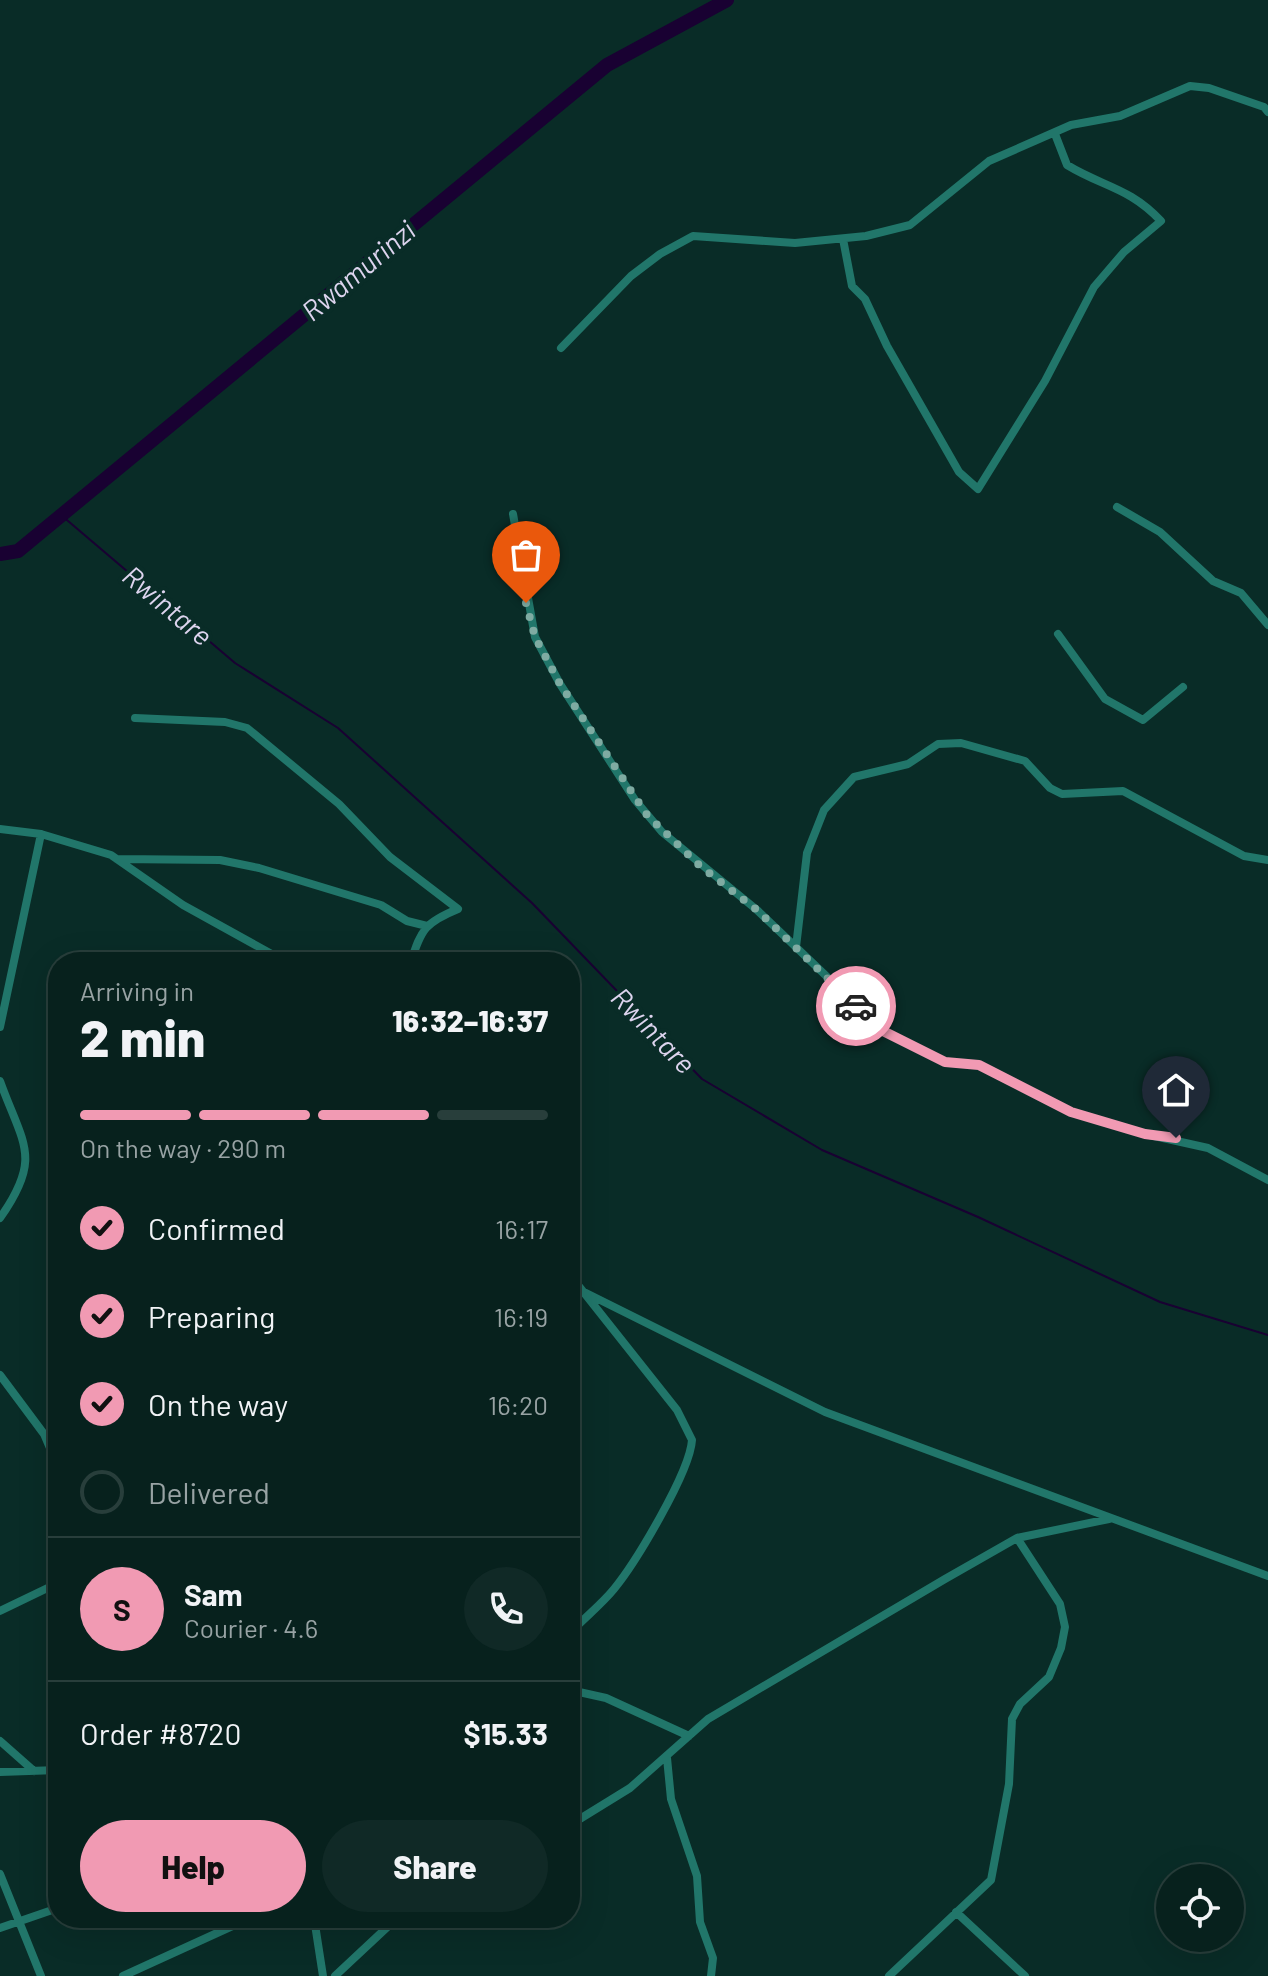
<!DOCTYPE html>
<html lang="en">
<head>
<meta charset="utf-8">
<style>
	:root { --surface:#07211d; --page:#102926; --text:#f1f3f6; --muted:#98a3a4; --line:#283e3b; --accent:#f19ab3 }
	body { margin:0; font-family:Barlow,sans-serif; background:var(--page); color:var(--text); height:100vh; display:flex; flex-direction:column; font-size:30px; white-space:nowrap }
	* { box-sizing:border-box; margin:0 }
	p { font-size:26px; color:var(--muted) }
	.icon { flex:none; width:44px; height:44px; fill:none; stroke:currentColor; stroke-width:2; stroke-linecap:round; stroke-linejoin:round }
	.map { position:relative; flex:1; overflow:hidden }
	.details { position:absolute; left:48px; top:952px; width:532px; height:976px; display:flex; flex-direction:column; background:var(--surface); border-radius:32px; box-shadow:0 8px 32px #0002,0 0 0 2px var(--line) }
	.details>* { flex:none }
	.tools { position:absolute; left:1156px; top:1864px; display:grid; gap:16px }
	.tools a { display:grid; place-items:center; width:88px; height:88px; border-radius:50%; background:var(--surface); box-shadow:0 8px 32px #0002,0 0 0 2px var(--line); font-size:40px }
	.pin { position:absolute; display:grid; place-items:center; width:68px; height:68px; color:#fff; margin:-82px -34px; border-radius:50% 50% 50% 0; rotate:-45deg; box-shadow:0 0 8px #0007 }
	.pin .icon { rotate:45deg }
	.courier { position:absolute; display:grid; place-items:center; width:80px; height:80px; margin:-40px; border:6px solid #f19ab3; border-radius:50%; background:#fff; color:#222; box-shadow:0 2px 10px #0007 }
	.head em { font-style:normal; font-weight:800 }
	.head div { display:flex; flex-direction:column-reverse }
	.head { display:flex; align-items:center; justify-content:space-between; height:136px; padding:0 32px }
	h1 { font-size:52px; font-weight:800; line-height:60px }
	.bar { display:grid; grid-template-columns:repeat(4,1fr); gap:12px 8px; align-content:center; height:96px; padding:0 32px }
	.bar i { height:10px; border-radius:6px; background:var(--line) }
	.bar .on { background:var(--accent) }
	.bar p { grid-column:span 4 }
	.line { display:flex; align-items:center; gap:20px; padding:0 32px; border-top:2px solid var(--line) }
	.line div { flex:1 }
	.round { display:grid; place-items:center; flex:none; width:84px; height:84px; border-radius:42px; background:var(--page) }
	ol { padding:0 32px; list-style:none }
	li { display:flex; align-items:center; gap:24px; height:88px }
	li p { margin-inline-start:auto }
	li .icon { padding:8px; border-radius:50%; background:var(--accent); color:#111; stroke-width:4 }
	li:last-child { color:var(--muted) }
	li i { width:44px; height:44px; border:4px solid var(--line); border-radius:50% }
	.primary-button { display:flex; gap:16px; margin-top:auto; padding:16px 32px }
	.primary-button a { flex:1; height:92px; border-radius:48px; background:var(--accent); color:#111; font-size:32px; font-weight:800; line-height:92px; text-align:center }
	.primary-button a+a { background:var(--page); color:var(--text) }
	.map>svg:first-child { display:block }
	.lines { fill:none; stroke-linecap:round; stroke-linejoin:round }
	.stream { stroke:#190132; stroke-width:2 }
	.river { stroke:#190132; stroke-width:14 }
	.minor { stroke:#21766a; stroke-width:8 }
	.done { stroke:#7faba2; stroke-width:8; stroke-dasharray:0 14.4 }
	.route { stroke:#f19ab3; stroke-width:10 }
	.labels { text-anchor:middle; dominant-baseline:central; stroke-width:8; stroke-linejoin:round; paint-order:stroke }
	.water-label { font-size:28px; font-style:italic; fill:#ddd4ee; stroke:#092c27 }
</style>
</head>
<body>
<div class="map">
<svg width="1268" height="1976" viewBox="0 0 1268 1976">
	<rect width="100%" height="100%" fill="#092c27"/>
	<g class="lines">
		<!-- stream -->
		<path class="stream" d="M61,515L235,663L338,728L532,903L702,1079L822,1150L978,1217L1160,1302L1268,1335"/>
		<!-- river -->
		<path class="river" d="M0,554L18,551L607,65L727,0"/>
		<!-- minor -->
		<path class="minor" d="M843,239L852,286L865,299L887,346L959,472L978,489L1045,381L1094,287L1124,252L1161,221C1129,187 1103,187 1067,165L1055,134
			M561,348L631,276L660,254L693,236L795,243L866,236L910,225L989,161L1071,125L1120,116L1190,86L1209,88L1264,107L1268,112
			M1117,507L1160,532L1213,581L1241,593L1268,625
			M513,514L535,637L560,684L635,800L662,832L757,910L885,1032L945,1062L979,1065L1071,1112L1145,1134L1208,1148L1268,1180
			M1058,634L1105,699L1143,720L1183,687
			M135,718L225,722L247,728L339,804L390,857L458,909C426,922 421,929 411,962
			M0,829L41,834L111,855L183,905L286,962
			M117,859L220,860L259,868L381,905L407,921L427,926
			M796,947L807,853L824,810L854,777L908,764L938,744L961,743L1025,761L1050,788L1062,794L1123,791L1244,856L1268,860
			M0,1027L41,834
			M0,1081C23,1145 43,1157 0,1218
			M570,1275L677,1410L692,1440C690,1472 636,1562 614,1589C601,1605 584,1618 570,1633
			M582,1291L825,1412L1268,1576
			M0,1375L44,1434L58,1467
			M0,1611L58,1583
			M570,1690L606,1698L689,1736
			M0,1741L34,1771
			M667,1758L671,1799L697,1876L700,1922L713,1958L711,1976
			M0,1772L58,1770
			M570,1825L630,1788L708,1719L945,1579L1017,1538L1109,1519
			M0,1874L41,1976
			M956,1912L1025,1976
			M314,1918L323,1976
			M0,1928L58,1908
			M123,1976L250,1918
			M335,1976L397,1918
			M889,1976L991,1880L1009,1784L1012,1719L1020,1704L1049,1677L1061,1648L1065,1627L1060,1604L1017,1538"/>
	</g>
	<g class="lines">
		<!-- done -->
		<path class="done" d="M526,603L535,637L560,684L647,815L700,866L757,910L856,1006"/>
		<!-- route -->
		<path class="route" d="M856,1006L885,1032L945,1062L979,1065L1071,1112L1145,1134L1176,1138"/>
	</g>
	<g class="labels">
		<!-- water labels -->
		<g class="water-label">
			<text transform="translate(358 270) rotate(-40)">Rwamurinzi</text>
			<text transform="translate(168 605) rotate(40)">Rwintare</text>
			<text transform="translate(654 1030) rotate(46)">Rwintare</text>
		</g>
	</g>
</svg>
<div class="tools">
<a><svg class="icon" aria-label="locate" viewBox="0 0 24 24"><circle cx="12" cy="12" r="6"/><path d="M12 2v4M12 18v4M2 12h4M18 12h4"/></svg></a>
</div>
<div class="pin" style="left:526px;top:603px;background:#ea580c"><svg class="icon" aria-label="bag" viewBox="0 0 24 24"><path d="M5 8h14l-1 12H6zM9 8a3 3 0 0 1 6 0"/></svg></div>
<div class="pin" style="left:1176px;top:1138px;background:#1f2937"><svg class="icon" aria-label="home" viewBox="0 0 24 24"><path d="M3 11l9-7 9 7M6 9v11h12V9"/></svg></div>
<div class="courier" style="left:856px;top:1006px"><svg class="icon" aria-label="car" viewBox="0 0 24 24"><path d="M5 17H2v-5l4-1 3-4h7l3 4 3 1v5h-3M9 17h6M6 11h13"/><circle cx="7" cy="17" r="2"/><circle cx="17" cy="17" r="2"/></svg></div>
<section class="details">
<div class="head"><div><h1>2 min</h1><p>Arriving in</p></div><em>16:32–16:37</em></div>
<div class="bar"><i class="on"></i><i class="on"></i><i class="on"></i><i></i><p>On the way · 290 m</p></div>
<ol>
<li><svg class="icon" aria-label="check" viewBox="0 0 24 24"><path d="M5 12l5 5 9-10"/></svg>Confirmed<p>16:17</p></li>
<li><svg class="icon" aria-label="check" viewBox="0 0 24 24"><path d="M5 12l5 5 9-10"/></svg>Preparing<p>16:19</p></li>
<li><svg class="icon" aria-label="check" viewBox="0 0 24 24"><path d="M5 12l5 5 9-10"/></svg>On the way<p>16:20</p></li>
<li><i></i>Delivered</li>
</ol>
<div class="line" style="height:144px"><b class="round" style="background:var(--accent);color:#111">S</b><div><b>Sam</b><p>Courier · 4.6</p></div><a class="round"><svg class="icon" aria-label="phone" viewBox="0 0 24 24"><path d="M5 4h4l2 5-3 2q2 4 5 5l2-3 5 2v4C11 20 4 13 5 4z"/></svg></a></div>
<div class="line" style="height:104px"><div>Order #8720</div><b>$15.33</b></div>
<div class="primary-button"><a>Help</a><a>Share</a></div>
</section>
</div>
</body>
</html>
